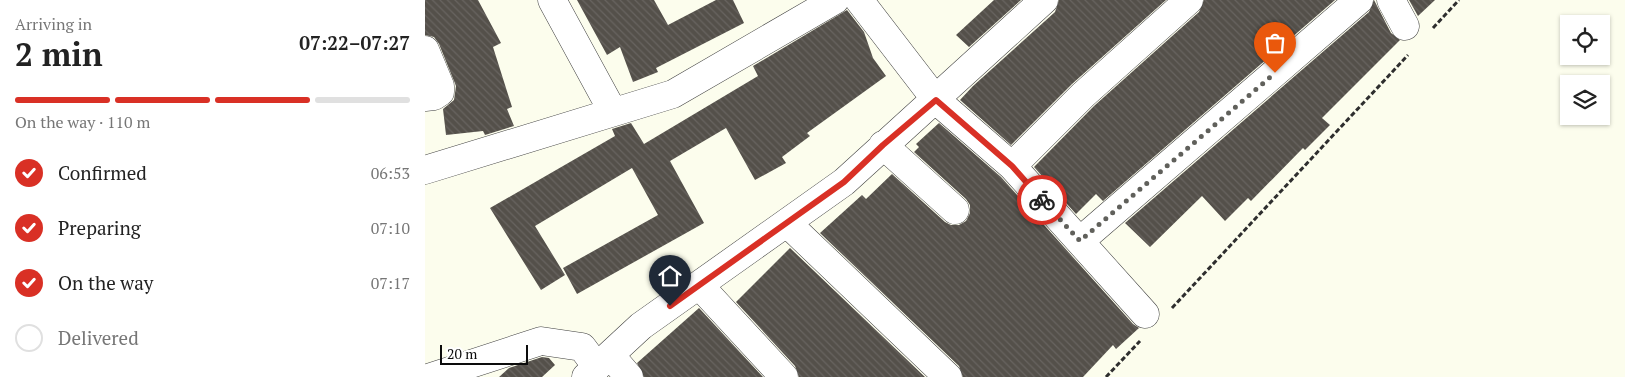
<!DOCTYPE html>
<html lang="en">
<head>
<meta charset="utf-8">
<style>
	:root { --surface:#fff; --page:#f2f2f2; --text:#222; --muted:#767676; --line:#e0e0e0; --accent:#d93025 }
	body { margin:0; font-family:"PT Serif",serif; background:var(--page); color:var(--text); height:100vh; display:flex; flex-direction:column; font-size:19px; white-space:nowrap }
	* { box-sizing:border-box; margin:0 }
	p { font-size:16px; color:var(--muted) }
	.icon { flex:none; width:28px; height:28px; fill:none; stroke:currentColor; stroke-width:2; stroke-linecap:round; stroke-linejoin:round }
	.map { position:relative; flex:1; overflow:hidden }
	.panel { display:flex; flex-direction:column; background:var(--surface); width:425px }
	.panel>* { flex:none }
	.tools { position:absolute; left:1135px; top:15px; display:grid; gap:10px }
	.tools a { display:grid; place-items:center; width:50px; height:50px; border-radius:0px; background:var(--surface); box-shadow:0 1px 4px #0004; font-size:25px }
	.scale { position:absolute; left:15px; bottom:12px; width:88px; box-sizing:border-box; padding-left:5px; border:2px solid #0c0c0c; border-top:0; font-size:14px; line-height:18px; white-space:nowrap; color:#0c0c0c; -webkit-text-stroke:4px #fff; paint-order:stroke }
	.pin { position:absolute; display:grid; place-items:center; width:42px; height:42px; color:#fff; margin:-51px -21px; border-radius:50% 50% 50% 0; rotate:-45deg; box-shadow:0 0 5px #0007 }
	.pin .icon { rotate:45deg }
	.courier { position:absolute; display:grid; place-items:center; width:50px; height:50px; margin:-25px; border:4px solid #d93025; border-radius:50%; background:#fff; color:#222; box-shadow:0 1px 6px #0007 }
	.overview em { font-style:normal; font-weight:800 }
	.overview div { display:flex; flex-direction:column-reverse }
	.overview { display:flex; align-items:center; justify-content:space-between; height:85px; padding:0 15px }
	h1 { font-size:32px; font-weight:800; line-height:38px }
	.bar { display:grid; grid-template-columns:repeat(4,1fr); gap:8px 5px; align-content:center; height:60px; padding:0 15px }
	.bar i { height:6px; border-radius:4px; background:var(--line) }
	.bar .current { background:var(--accent) }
	.bar p { grid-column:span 4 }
	ol { padding:0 15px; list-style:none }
	li { display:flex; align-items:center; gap:15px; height:55px }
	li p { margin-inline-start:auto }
	li .icon { padding:5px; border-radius:50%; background:var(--accent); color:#fff; stroke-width:4 }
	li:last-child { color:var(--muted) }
	li i { width:28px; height:28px; border:2px solid var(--line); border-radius:50% }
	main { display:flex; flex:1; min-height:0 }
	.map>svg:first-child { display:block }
	.building { fill:url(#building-back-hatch) }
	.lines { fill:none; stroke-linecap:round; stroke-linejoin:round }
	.minor-casing { stroke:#3f3f3f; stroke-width:29 }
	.path { stroke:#2e2e2e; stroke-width:3; stroke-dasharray:5 2.5; stroke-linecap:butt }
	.minor { stroke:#fff; stroke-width:28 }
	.done { stroke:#60605b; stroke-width:5; stroke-dasharray:0 9 }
	.route { stroke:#d93025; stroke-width:6 }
</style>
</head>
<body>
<main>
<section class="panel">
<div class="overview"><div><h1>2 min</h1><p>Arriving in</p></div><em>07:22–07:27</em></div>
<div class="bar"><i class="current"></i><i class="current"></i><i class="current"></i><i></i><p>On the way · 110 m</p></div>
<ol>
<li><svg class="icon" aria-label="check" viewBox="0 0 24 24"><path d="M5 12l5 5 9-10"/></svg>Confirmed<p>06:53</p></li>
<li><svg class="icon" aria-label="check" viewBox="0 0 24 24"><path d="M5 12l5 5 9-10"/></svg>Preparing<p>07:10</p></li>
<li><svg class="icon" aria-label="check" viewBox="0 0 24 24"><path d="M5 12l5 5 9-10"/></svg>On the way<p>07:17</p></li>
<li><i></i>Delivered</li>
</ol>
</section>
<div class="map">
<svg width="1200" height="377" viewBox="0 0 1200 377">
	<defs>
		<pattern id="building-back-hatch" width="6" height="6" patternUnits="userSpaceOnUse" patternTransform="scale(1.25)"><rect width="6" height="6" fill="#54504a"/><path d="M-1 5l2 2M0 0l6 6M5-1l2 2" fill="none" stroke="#686460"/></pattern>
	</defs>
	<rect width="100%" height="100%" fill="#fcfded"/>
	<!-- building -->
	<path class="building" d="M0,0H53L76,43L68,47L87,107L82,109L89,126L60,135L58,131L21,135L18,109L29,100L31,86L14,44L9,37L0,35Z
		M152,0H229L243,25L291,0H308L319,23L231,68L233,72L208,82L195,47L182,55Z
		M569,0H596L544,47L531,35Z
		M634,0H741L647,84L586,145L535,100L548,86L630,12Z
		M779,0H910L678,201L671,194L651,214L609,167L669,106L774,12Z
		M949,0L966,33L975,40L897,118L905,125L880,150L878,148L826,201L823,198L800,221L777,196L725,247L700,223L944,12Z
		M984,0H1010L993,16Z
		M422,10L439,32L448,58L461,76L382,133L385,136L357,157L361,163L330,180L301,128L245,161L279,223L152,294L138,268L233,215L207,168L110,226L140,275L116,290L65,208L190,136L187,129L206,123L219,144L333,76L328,66Z
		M514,123L576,177L708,324L714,328L691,349L688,345L658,377H538L534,366L395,233L437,195L441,199L467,174L520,222L526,225H534L541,221L545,213V205L541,199L489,152L494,147L491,144Z
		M365,248L500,377H374L370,366L311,302Z
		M274,308L338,377H219L212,363Z
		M117,357L124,358L130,365L117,377H74L84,368Z"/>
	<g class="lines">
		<!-- minor casing -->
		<g class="minor-casing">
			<path id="minor" d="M127,0L188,112
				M434,0L511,100L587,166L720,314
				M966,0L980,26
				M0,50L15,86V92L9,96L0,97
				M458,145L530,210
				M587,166L658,95L764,0
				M0,170L248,94L410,0
				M362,223L523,377
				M655,241L934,0
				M274,285L359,377
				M185,355L204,377
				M6,377L116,341L157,347L172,367
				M161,377L216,326L419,182L619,0"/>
		</g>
		<!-- path -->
		<path class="path" d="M1008,28L1034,0
			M747,308L983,55
			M681,377L715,341"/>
		<!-- minor -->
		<use href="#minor" class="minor"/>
	</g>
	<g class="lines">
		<!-- done -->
		<path class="done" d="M617,200L655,241L850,73"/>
		<!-- route -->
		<path class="route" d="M245,306L419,182L458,145L511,100L587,166L617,200"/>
	</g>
</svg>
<div class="tools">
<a><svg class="icon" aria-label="locate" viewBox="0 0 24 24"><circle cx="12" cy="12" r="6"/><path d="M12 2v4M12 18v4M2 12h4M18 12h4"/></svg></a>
<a><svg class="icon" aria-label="layers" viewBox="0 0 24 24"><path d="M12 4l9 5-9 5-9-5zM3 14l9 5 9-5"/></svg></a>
</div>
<div class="scale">20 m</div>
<div class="pin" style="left:850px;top:73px;background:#ea580c"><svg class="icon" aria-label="bag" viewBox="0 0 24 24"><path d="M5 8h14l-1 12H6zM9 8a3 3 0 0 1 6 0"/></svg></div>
<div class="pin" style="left:245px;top:306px;background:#1f2937"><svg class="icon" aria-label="home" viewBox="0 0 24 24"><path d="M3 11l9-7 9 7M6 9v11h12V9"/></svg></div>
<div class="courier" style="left:617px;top:200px"><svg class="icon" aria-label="bike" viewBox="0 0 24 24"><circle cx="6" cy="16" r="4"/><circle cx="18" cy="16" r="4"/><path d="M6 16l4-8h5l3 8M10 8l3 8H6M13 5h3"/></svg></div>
</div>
</main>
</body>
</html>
